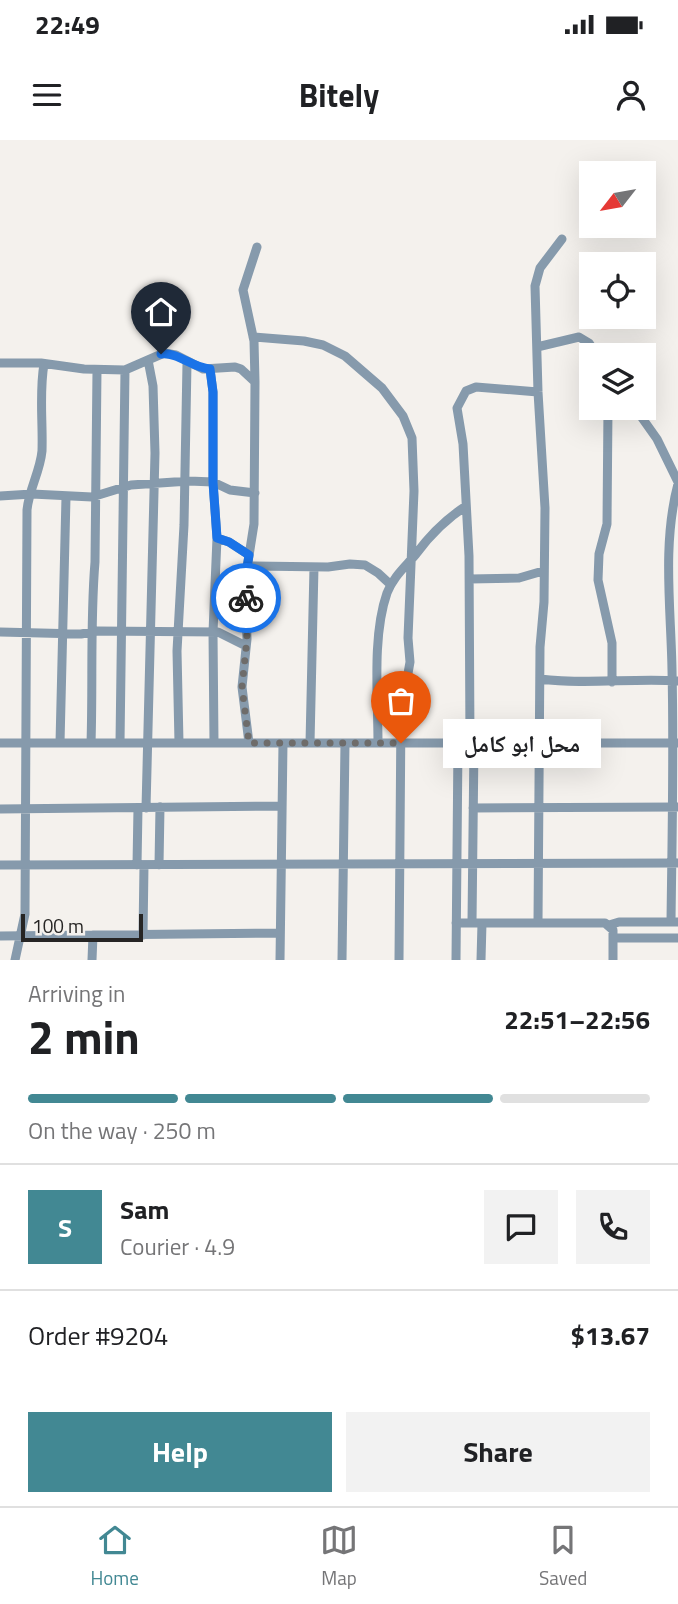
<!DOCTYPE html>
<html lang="en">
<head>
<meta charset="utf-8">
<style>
	:root { --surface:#fff; --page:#f2f2f2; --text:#202124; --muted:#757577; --line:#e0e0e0; --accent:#428893 }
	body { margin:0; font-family:"Titillium Web","Noto Naskh Arabic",sans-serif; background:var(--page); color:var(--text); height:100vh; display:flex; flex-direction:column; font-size:26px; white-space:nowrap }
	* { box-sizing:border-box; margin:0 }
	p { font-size:23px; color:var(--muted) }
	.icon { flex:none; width:38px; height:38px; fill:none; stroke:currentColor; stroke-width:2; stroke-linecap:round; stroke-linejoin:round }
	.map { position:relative; height:820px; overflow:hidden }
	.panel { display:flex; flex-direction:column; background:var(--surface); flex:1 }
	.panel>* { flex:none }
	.needle { width:46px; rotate:239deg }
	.fabs { position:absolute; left:579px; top:21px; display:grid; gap:14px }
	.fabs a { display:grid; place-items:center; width:77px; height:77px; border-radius:0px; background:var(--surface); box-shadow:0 7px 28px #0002; font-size:35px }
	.scale { position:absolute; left:21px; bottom:18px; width:122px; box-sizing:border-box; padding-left:7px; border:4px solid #262524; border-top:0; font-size:19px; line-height:24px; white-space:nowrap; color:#262524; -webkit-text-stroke:5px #f4f1ed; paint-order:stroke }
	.pin { position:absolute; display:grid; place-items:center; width:60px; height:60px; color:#fff; margin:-72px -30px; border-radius:50% 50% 50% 0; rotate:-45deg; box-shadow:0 0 7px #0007 }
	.pin .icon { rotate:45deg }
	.courier { position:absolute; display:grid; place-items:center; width:70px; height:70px; margin:-35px; border:5px solid #1a73e8; border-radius:50%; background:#fff; color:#222; box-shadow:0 2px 9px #0007 }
	.bubble { position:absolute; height:49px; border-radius:0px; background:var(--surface); box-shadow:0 7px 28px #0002; font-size:23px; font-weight:700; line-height:49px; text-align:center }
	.head em { font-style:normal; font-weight:700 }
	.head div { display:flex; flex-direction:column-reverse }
	.head { display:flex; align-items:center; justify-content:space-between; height:119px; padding:0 28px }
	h1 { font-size:46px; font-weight:700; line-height:52px }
	.bar { display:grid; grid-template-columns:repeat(4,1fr); gap:10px 7px; align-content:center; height:84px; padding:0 28px }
	.bar i { height:9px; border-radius:5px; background:var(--line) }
	.bar .on { background:var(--accent) }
	.bar p { grid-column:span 4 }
	.line { display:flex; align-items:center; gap:18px; padding:0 28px; border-top:2px solid var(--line) }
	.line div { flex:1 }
	.round { display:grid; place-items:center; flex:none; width:74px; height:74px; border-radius:0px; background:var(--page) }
	.cta { display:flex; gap:14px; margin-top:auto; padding:14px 28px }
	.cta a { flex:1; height:80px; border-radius:0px; background:var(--accent); color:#fff; font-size:28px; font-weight:700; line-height:80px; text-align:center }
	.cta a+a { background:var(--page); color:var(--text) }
	.status { display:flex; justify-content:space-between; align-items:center; height:49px; padding:0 35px; background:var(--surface); direction:ltr }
	.status svg { height:19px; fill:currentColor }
	header { display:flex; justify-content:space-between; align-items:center; height:91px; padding:0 28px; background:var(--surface); font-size:32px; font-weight:700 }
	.tab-bar { display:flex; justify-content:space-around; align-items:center; height:98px; border-top:2px solid var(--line); background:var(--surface); font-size:19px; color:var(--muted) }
	.tab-bar a { display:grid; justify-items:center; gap:4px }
	.tab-bar .on { color:var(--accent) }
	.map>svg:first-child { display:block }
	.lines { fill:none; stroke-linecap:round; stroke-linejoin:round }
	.minor { stroke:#869aac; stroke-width:9 }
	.done { stroke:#6e6c6a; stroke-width:7; stroke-dasharray:0 12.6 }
	.route { stroke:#1a73e8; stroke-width:9 }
</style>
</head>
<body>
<div class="status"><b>22:49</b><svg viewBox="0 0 49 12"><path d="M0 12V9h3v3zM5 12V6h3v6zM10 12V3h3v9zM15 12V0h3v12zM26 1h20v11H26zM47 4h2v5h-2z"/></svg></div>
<header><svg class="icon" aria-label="menu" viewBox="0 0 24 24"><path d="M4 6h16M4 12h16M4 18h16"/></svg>Bitely<svg class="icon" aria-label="person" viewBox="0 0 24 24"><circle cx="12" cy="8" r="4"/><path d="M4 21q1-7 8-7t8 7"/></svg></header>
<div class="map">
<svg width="678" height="820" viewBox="0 0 678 820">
	<rect width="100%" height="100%" fill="#f4f1ed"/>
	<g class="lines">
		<!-- minor -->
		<path class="minor" d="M253,197L304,201L323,205L345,216L382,248L403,276L412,298L414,351L408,498L410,522L401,573L399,820
			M537,207L579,197L589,203L597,215
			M0,223H41L84,229L125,230L164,213L176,215L203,229L235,227L241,229L255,242
			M210,229L213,252V342L217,398L213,492L214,603
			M608,268L607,384L599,414L598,440L612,503V542
			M635,268L657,299L678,342
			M0,356L32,354L92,357L131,345L189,341L213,342L230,350L255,353
			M217,398L229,402L249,415
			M247,426L328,427L350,424L365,425L378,433L391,445
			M470,439L519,438L543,431
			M0,492L81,494L98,491L218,492L246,506
			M540,539C587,545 631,538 678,541
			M0,603H678
			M60,603L66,357
			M91,603C93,543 90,482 95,422L97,230
			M120,603L125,230
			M179,603L177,511L184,385L187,223
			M249,603L242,547L247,499L245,441L254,384L255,242L254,201L243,150L257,107
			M310,603L314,427
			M378,603C378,557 372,496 387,453C393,437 406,426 416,414C430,395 446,379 466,366
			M470,603L469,416L463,304L457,268L466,251L476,247L538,252
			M146,668L155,313L153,246L148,220
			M473,668L678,667
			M0,669L282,666
			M0,725L678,723
			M137,725L138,668
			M159,725L160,667
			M671,782C672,698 674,614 672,530C671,469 662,404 678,344
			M456,783H605L613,790V820
			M472,783L474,603
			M538,783L540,507L544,462L545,368L538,252L535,146L540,128L562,99
			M609,785L619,782H678
			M143,795L144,725
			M0,796L280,793
			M613,798H678
			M15,820L25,774L27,370C29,349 40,332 42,311C43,282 39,253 44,224
			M92,820L93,795
			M280,820L283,603
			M342,820L345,603
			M456,820L458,603
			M481,820L482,783"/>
	</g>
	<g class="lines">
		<!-- done -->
		<path class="done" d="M246,458L247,499L242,547L249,603H401"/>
		<!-- route -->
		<path class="route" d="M161,214C179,212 192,228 210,229L213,252V342L217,398L229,402L249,415L245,441L246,458"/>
	</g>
</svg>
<div class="fabs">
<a><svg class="needle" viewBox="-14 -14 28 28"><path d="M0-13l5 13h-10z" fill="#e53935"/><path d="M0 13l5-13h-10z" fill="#757577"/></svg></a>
<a><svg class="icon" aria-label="locate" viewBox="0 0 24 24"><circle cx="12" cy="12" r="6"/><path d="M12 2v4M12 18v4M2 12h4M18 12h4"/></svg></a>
<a><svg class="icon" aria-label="layers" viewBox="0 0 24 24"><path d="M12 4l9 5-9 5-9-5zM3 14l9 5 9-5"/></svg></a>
</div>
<div class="scale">100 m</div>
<div class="pin" style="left:401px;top:603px;background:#ea580c"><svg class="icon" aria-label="bag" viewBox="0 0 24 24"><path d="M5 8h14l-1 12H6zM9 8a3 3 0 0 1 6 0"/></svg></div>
<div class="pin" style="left:161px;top:214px;background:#1f2937"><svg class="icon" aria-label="home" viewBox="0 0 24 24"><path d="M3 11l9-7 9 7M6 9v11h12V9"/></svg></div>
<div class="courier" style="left:246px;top:458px"><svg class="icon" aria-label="bike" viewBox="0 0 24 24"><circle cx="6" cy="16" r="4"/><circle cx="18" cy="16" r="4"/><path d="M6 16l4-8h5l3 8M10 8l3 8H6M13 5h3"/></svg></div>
<div class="bubble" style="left:443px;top:579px;width:158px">محل ابو كامل</div>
</div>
<section class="panel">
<div class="head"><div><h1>2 min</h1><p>Arriving in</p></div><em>22:51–22:56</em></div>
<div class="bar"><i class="on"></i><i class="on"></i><i class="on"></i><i></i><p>On the way · 250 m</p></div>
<div class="line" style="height:126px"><b class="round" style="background:var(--accent);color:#fff">S</b><div><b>Sam</b><p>Courier · 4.9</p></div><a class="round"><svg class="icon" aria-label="chat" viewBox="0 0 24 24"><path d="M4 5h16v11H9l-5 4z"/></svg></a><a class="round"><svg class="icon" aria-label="phone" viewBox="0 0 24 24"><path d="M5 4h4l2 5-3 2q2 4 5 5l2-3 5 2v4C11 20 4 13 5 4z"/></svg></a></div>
<div class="line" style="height:91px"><div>Order #9204</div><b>$13.67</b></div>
<div class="cta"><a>Help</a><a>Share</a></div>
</section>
<nav class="tab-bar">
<a class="on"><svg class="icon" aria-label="home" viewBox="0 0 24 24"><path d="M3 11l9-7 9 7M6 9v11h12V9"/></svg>Home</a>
<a><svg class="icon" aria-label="map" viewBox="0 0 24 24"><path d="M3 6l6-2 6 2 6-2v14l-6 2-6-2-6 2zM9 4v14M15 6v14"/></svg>Map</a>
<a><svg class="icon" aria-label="saved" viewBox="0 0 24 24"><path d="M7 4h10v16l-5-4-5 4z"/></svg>Saved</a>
</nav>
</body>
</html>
